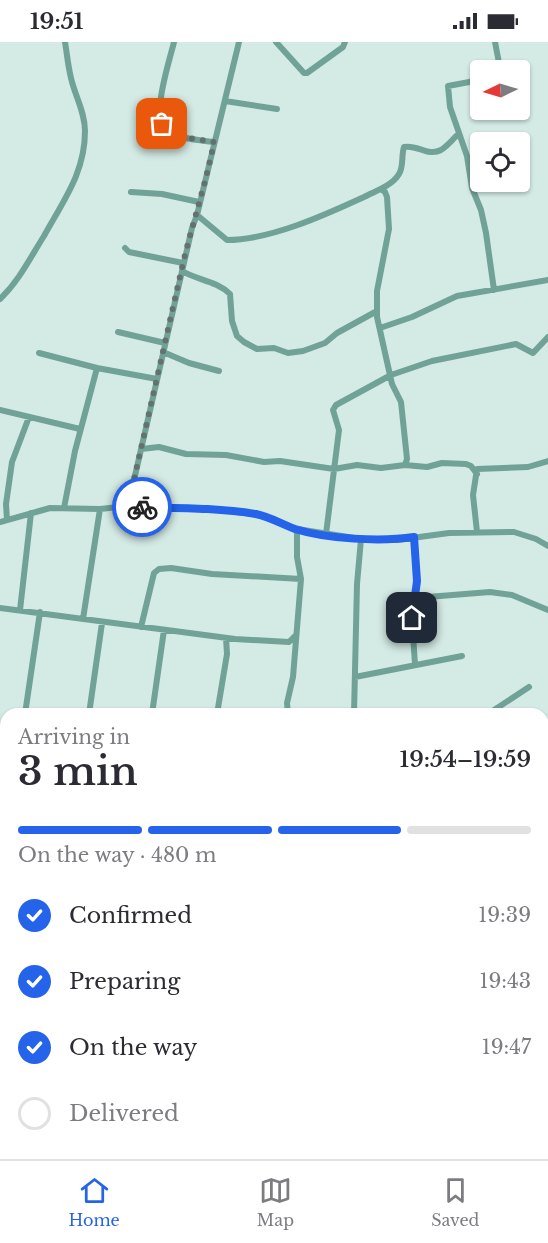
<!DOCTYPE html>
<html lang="en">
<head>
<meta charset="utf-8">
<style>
	:root { --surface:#fff; --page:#f2f2f3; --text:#2b2b33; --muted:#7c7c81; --line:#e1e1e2; --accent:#2563eb }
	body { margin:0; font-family:"Libre Baskerville",serif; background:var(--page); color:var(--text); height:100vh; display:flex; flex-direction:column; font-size:22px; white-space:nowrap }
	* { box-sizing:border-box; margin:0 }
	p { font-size:20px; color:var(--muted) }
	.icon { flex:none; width:33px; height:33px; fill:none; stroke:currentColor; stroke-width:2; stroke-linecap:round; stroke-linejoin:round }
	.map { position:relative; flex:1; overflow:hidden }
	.side { position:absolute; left:0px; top:666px; width:549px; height:452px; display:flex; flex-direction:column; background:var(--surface); border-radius:18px 18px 0 0; box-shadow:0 2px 4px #0004 }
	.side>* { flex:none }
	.needle { width:39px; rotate:265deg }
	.controls { position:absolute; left:470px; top:18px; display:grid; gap:12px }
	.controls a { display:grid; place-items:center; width:60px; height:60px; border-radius:6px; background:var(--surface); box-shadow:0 2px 4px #0004; font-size:30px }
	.pin { position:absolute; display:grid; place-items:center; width:51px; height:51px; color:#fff; margin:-26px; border-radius:12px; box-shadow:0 3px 9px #0006 }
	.courier { position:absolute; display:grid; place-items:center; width:60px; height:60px; margin:-30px; border:4px solid #2563eb; border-radius:50%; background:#fff; color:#222; box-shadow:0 2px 8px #0007 }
	.headline em { font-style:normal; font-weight:600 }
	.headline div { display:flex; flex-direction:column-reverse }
	.headline { display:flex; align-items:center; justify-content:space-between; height:102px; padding:0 18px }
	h1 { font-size:39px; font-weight:600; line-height:45px }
	.bar { display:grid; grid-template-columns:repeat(4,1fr); gap:9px 6px; align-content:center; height:72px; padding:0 18px }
	.bar i { height:8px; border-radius:4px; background:var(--line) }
	.bar .on { background:var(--accent) }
	.bar p { grid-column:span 4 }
	ol { padding:0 18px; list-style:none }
	li { display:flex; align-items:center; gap:18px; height:66px }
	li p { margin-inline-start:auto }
	li .icon { padding:6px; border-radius:50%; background:var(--accent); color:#fff; stroke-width:4 }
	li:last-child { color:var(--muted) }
	li i { width:33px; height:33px; border:3px solid var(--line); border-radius:50% }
	.status { display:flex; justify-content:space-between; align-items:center; height:42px; padding:0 30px; background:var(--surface); direction:ltr }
	.status svg { height:16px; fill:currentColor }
	.tab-bar { display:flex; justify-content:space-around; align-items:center; height:84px; border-top:2px solid var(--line); background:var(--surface); font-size:16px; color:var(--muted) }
	.tab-bar a { display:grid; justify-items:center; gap:3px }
	.tab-bar .on { color:var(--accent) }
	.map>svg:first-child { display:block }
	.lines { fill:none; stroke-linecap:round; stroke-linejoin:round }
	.street { stroke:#71a297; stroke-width:6 }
	.done { stroke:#64716e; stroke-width:6; stroke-dasharray:0 10.8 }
	.route { stroke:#2563eb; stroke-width:8 }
</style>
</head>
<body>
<div class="status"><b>19:51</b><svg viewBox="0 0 49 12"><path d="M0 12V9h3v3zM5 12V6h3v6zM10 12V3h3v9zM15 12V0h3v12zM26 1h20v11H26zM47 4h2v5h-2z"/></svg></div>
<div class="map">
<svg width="548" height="1117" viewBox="0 0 548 1117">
	<rect width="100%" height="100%" fill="#d4eae4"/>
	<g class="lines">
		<!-- street -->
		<path class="street" d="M174,0C170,17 151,74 165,86C176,97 199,98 214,100
			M276,0L304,31H307L343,5L345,0
			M495,28L499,21L495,0
			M480,38L448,44L450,65L467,114L472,146L481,168L486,191L494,248
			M225,59L277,67
			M381,147L385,150L387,155L389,187L377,249V275L392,342L401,360L407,417L405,423
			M131,150L162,152L199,160
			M197,173L227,198C270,198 325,173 364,155C375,149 392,144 399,132C404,124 401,114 404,105C417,102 428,115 441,108C448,104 454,96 459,91
			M125,206L129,210L183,221
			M182,229C197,238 217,239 230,252L232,279L237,294L244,300L257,307L274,306L288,311L303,309L325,301L337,291L377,269
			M0,257C19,239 30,216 44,194C63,159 85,131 85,89C85,70 75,54 71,36C68,24 67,12 65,0
			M380,286L412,275L457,254L548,238
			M118,290L165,301
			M163,310L189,321L219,329
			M39,311L97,326L157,337
			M0,368L80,387
			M141,407L159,405L186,412L226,413L264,420L280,419L334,427L357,423L381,426L405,423L427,425L442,421L466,422L471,424L477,432
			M128,464L221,468L260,473L297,487L361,497L397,498L449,491L514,490L536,497L548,504
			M64,466L75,409L97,326
			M7,478L6,462L12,420L29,375
			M0,480L50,466L100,467L128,464L192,186L197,173L239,0
			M477,490L473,453L477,427L528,425L548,419
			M326,492L339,388L333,368L336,363L391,333L432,319L516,302L533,311L548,295
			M414,495L417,539L412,576L415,623
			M415,556L490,550L512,553L548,568
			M0,566L235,597L289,600L296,593
			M20,568L31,471
			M83,577L100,467
			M141,585L154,531L159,527L171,526L212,532L301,537
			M355,635L462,614
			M25,672L40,570
			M89,672L102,581
			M152,672L164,588
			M217,672L227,612L226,596
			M288,672L287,661L293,635L301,537L297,515V487
			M354,672L357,542L361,497
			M488,672L529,645
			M543,727L548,726
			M543,788L548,787
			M0,832L6,834
			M0,893L6,895
			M0,961H6
			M543,1035L548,1041
			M543,1053L548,1051
			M0,1095L6,1084
			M0,1108L1,1117
			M158,1112L159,1117
			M381,1112L389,1117
			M516,1112L526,1117"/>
	</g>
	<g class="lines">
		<!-- done -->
		<path class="done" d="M142,465L128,464L183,221C193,180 206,141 214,100C198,97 173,96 162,82"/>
		<!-- route -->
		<path class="route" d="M142,465C180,466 219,466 256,472C270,475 282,482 295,487C327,497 380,500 414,495L417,539L412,576"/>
	</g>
</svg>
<div class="controls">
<a><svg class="needle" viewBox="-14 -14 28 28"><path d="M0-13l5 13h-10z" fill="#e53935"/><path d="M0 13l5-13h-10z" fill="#7c7c81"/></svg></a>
<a><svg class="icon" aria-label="locate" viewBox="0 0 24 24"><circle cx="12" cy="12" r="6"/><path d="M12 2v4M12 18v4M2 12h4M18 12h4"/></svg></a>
</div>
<div class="pin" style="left:162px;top:82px;background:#ea580c"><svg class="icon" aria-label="bag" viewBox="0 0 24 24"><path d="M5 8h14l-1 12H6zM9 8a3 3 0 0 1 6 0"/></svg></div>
<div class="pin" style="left:412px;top:576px;background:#1f2937"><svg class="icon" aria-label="home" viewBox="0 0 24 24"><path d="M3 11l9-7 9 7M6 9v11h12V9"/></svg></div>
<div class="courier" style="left:142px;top:465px"><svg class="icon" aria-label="bike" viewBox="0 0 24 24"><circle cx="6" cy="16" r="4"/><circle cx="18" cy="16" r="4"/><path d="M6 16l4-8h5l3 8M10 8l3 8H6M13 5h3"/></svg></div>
<section class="side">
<div class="headline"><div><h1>3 min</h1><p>Arriving in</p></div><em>19:54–19:59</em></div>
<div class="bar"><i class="on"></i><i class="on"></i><i class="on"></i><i></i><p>On the way · 480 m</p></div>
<ol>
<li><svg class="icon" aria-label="check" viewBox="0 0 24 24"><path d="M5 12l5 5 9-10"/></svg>Confirmed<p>19:39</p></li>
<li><svg class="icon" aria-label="check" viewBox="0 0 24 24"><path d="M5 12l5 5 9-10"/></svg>Preparing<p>19:43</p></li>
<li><svg class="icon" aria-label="check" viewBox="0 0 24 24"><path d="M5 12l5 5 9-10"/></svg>On the way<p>19:47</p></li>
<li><i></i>Delivered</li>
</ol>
</section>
</div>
<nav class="tab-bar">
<a class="on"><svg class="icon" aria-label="home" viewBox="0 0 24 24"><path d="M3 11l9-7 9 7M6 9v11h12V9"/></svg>Home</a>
<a><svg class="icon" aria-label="map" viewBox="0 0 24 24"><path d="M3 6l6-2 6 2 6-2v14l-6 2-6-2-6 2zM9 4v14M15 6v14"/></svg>Map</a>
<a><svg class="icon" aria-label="saved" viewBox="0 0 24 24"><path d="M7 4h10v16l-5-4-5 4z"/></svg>Saved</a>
</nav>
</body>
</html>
